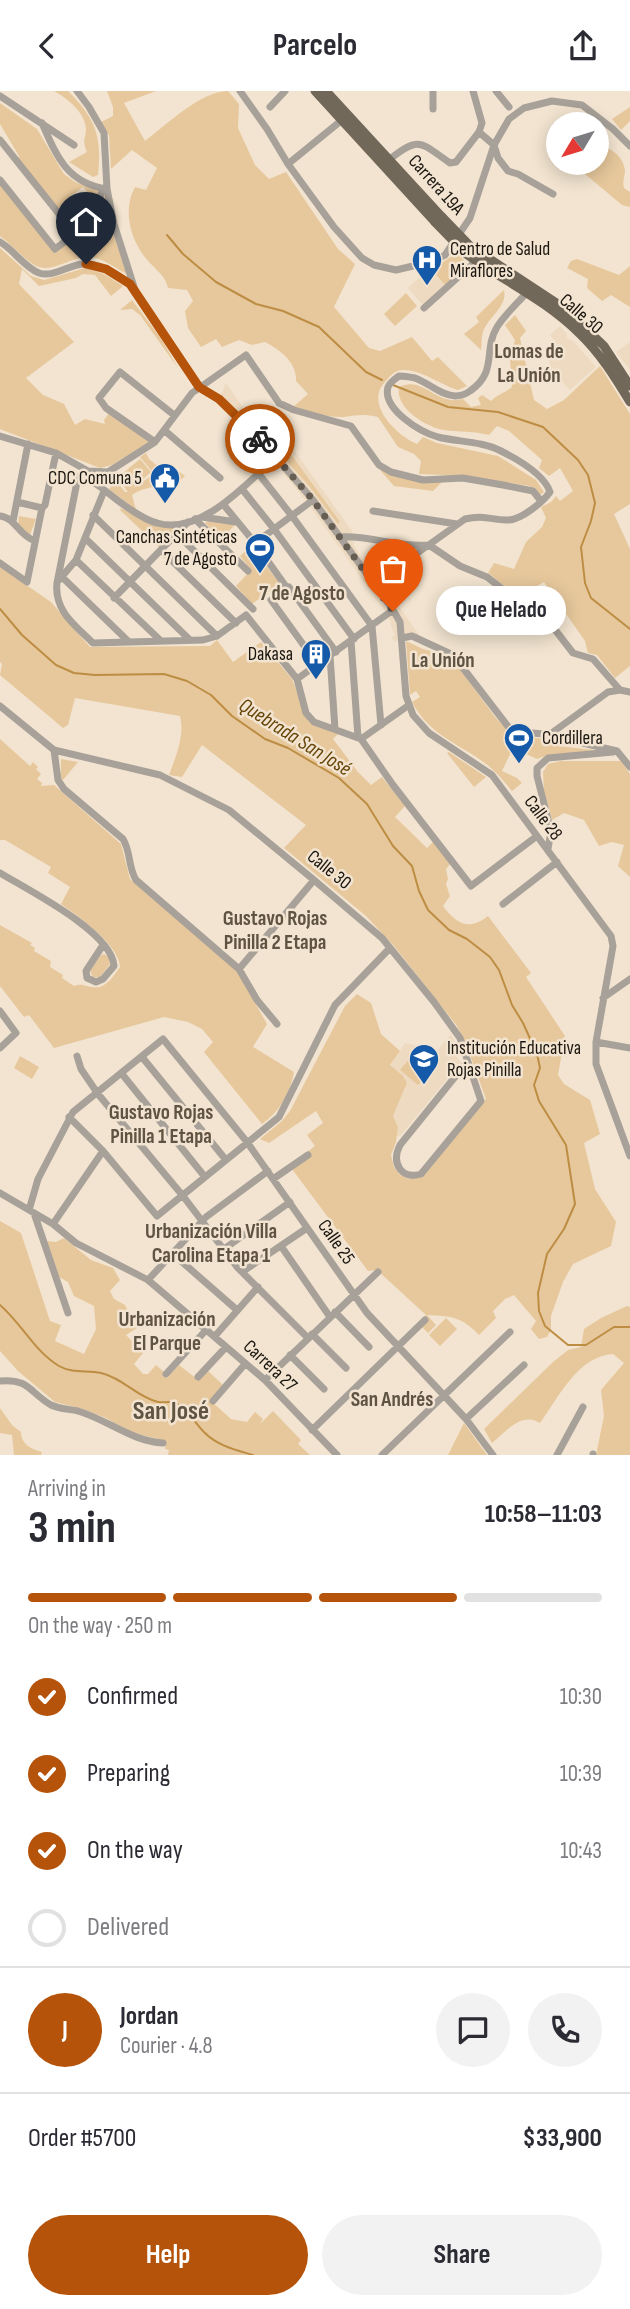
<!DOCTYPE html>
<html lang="en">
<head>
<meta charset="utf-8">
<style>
	:root { --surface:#fff; --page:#f2f2f3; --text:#2b2b33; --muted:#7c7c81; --line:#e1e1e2; --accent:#b45309 }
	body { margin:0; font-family:"Sofia Sans Condensed",sans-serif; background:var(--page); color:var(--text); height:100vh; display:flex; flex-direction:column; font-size:26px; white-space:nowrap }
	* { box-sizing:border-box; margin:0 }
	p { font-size:23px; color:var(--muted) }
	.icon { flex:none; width:38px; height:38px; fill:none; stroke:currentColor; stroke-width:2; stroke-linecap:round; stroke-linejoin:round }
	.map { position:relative; height:1364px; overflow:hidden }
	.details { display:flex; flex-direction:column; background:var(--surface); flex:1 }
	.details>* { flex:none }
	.needle { width:46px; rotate:232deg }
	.fabs { position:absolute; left:546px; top:21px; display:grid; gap:14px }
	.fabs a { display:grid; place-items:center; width:63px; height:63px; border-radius:50%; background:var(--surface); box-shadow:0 4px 18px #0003; font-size:35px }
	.pin { position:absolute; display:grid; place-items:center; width:60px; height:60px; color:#fff; margin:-72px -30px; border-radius:50% 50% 50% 0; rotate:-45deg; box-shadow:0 0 7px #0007 }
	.pin .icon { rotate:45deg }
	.courier { position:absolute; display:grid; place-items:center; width:70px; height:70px; margin:-35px; border:5px solid #b45309; border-radius:50%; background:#fff; color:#222; box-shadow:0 2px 9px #0007 }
	.bubble { position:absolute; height:49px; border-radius:24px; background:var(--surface); box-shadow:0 4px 18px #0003; font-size:23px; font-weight:700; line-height:49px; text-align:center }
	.head em { font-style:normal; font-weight:700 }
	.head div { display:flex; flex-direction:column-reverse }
	.head { display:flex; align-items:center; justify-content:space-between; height:119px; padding:0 28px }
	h1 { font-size:46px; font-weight:700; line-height:52px }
	.bar { display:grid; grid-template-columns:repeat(4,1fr); gap:10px 7px; align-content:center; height:84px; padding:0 28px }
	.bar i { height:9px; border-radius:5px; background:var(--line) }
	.bar .selected { background:var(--accent) }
	.bar p { grid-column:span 4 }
	.line { display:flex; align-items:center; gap:18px; padding:0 28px; border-top:2px solid var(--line) }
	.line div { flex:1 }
	.round { display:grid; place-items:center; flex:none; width:74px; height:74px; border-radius:37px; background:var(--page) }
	ol { padding:0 28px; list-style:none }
	li { display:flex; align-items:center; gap:21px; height:77px }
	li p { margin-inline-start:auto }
	li .icon { padding:7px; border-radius:50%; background:var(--accent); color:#fff; stroke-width:4 }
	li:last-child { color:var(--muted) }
	li i { width:38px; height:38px; border:4px solid var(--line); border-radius:50% }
	.primary-button { display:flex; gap:14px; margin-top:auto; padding:14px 28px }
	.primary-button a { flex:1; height:80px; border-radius:42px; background:var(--accent); color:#fff; font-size:28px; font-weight:700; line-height:80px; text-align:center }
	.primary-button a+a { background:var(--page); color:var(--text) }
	header { display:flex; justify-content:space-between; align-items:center; height:91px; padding:0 28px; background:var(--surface); font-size:32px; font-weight:700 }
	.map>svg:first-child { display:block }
	.built { fill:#eddac0 }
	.green { fill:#e7c89c }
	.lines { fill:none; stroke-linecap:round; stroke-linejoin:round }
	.stream { stroke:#bd8d43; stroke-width:2 }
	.minor { stroke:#a7a199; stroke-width:7 }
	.major { stroke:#726859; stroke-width:9 }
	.major-bridge { stroke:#726859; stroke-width:9 }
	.done { stroke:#665d53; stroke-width:7; stroke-dasharray:0 12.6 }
	.route { stroke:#b45309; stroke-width:9 }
	.labels { text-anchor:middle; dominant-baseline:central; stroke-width:5; stroke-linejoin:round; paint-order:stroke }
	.street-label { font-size:19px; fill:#1a150f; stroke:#f2e4d0 }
	.poi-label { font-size:19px; fill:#1a150f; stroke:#f2e4d0; text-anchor:start }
	.neighbourhood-label { font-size:21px; font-weight:bold; fill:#5f5342; stroke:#f2e4d0 }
	.water-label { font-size:21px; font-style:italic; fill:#664509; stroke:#f2e4d0 }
	.district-label { font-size:26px; font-weight:bold; fill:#5f5342; stroke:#f2e4d0 }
</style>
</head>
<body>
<header><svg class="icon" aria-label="back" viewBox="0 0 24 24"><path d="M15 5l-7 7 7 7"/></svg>Parcelo<svg class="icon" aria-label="share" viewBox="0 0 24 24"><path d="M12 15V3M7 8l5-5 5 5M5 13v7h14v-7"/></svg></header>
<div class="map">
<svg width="630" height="1364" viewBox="0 0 630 1364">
	<rect width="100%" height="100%" fill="#f2e4d0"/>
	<!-- built -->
	<path class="built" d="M430,177L446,195L424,215L408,197Z
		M560,235L566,242L567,247L574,251L596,276L570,299L550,277L549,264L556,251L550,244Z
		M630,251V279L616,261Z
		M226,292L260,341L274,332L276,334L352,440L354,455L374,484H380L384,490L382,492L420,545L402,547L395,551L391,546L395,544L390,533L391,531L385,520L306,410L276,373L273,375L232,332L237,326L219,308Z
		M451,943L454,950L449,957L461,971L401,1044L395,1046L398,1036L393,1025L407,992L390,975L405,952L437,960Z"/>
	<!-- green -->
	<path class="green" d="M54,0H68C96,28 102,45 98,84L93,86L69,71L87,61C82,49 85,50 86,39C86,22 67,7 54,0Z
		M107,0H156L124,12L145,50C166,34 201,0 228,0L239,13L238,37L255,74L269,88L286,81L338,158L355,173L334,216L369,257L380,260L412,246L432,270L438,266L467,295L458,299C441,294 420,278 403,279C395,279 390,285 385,291C364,313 397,345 417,353L423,346L437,352L498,365L536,389L544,401L540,404L535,397L529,395L467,385L419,383L421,370L414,363L398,356L378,326C363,323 358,324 344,326C327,327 309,320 293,316L308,303L296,290C297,271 280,259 265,251L252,254L239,249L222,256L216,248L201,256L188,237L185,220L193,210L187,199L168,197C165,185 160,183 152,174C132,155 121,121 135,96L146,99L157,77L132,59L111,78L109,44L101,31L113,25V16Z
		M0,12L37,38L64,83L75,91L99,100L95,110L83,96L67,108L78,125L71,131L68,130L18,69L19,65L0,33Z
		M630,16V30L621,39L612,28Z
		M597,50L599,54C611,57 623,65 625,79C625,86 622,90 624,97L630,101V116L622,114L585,83L588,72H597Z
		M0,92L53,159L78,144L73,134L82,128L96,148L107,142V135L95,118L105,102L112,139L127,183C114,177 103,166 87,166C72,166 53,181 39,176C27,172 11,153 0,145Z
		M0,157L31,185L44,189L85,177L104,183L123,195L111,205L95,184L83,183L76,187L39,195L22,178L19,193L74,251L26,287L43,304L64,313L75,334L85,328L105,333L104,329L109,322L149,351L112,374L100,377L0,338Z
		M456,162L465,170L452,181L456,185L446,195L430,177L436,176Z
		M577,168L619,184L630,175V216L611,204L602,210L587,197L588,188L567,177L571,170Z
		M504,199C508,215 488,226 483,241C481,247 482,253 481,259L464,243L479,231L476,226Z
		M406,202L417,215L395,235L384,223Z
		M132,209L160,246L178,277L140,224L132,218L120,219Z
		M515,224L526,240L520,247L534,309L547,318L564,309L600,275L630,323V413L614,423L630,458V575L615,587L597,564L588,562L585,550L544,491L530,499L523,495C504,500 502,492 488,482L494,472L514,478L526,451L542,436L546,427L541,416L551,411L556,405L560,410L573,400L560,377L549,385L539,377L542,369L509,340L497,335L489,344C474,340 459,341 444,339C425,336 395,317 399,296C420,286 432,307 451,309C455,310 459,308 463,308L471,316L481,314L478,307L482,304L491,310C497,304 505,302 512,296L510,268L515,249L505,234Z
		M272,337L340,431L338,433L310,396L263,344Z
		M146,362L149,368L159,376H173L185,385C173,398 151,391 132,404L136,419L109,398L111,396L103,387L115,388L125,401H128L117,387L140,368L151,381L132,398L154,383L140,366Z
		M380,379L444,389L433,400L394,395Z
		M121,417L142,429L177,438L159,456L120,419Z
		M19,425L36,428L30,444L26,443L18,434Z
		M208,430L233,433L235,434L221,448L205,432Z
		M251,455L280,493L252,513L236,495L251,479L240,465Z
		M0,476L51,511L90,556L210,555L217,549L233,571L261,551L292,588L309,631L338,643L333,648L358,681L371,694L382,686L405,715L395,726L427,757L435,749L451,772L446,778L448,788L446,793L450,805L443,815C456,832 468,841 488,825L531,882L526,886L565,945L558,984L564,993L590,1009L600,1043L584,1052L595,1098L616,1131L611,1155L573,1173L563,1191L551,1225V1239L547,1246L539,1248L531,1238L536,1230L514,1204L505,1208L493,1220L496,1227L479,1244C462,1226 452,1225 427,1224L436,1234L428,1242L418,1232L426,1224L377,1179L368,1180L292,1078L310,1064L307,1061L315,1055L307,1044L323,1032L316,1020L269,1052L260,1048L282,1030L290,1020L345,915L357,903L371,912L381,943L400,960L390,974L403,985L407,992L393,1025L398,1036L396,1051L391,1064L394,1076L399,1083L408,1088L423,1086L486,1008L466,953L457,935L394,855L366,825L284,757L306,734L202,654L182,686L169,684C176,665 185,645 180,625L75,607L68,634L63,637L0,584L2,573L0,571Z
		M406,550L423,558L442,563L454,570L495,626L512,644L545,648L557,655L605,660L549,664L537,668L513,657L502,680L517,687L522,692L512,700C506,693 500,685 493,679C465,653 432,649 412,611L420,606L416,600L410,604Z
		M0,648L30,675L33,671L38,676L36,678L41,683L37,688L42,692L41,695L54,694L121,753L130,788L237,880L267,933L253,956L294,981C290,1003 280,1020 262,1033L204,961L213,951L202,938L188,931L164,926L54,957L29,924L24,926L0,895V834L32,852L30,854L35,857L34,860L51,870L50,876L63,884L62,887L74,895C82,892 84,895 92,896C105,899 113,886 120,876C119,854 78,825 61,813L70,796L48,782L51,776L5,749H0Z
		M449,661L486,686L474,696L447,662Z
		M61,668L78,671L63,689L61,687Z
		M560,670H621L630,683V786L618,775L624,754L612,751L599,755L584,729L564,722L552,729L544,699L543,681L548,673Z
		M104,863L109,866L110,873L100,886H93L90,880L100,865Z
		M20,965L39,976L32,988L14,977Z
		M410,967L428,982L418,994L400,979Z
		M0,1130L21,1142L50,1230L61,1234L55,1250L84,1263L96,1238L94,1215L74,1205L68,1191L59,1186L47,1150L56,1151L64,1147L91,1169L113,1177L120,1189L110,1200L114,1208L125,1214L131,1227L134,1226L140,1235L126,1244L143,1262L134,1273L143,1283H148L156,1274L164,1281L162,1283L167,1287L179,1274L198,1289L207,1279L223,1294L211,1310L231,1328L247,1331L255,1321L263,1328L260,1333L273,1320L301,1349L298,1353L310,1364H168L169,1359L165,1358L166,1350L130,1341L106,1327L83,1318L55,1311L18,1280L0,1260Z
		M627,1215L630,1216V1364H596L604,1325L601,1299L624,1272L613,1263C578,1265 558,1307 540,1332C521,1320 506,1341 492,1352L484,1338L553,1271L568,1259L581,1256L584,1238L601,1227Z
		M446,1227L457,1238L440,1255L429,1244Z
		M0,1317L12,1334L21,1341C21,1353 31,1358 42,1361L41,1364H14L12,1344L0,1342Z
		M464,1332L487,1364H448Z"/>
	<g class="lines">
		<!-- stream -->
		<path class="stream" d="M167,144L183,163L216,191L256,213L283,220L319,236L366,281L382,289
			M393,294L448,316L498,321L543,336L578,369L588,384L595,412L591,430L581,456L585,492L591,507L630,538
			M0,518L22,544L56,574L74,582L95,584L164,583L187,590L211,604L232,625L265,648L288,657L339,687L367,713L393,755L412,775L419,800L428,819L449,839L467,848L490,866L499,879L512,914L523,932L537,963L540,977L534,994L539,1010L566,1054L575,1113L564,1138L547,1163L538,1202L539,1220L545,1235L568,1254H586L614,1236H630
			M0,1214C22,1233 34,1260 59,1275C73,1283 87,1279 101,1282C123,1287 137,1306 158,1311C163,1312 170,1310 175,1312C188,1317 195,1333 205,1342C218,1355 236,1359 253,1364"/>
		<!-- minor -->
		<path class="minor" d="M77,0L89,16L104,42L107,98L114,133L136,202L199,296L219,308L254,341L313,409L393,519L400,531L406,605L413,624L429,642L492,684L611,845L613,855L596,951V973L630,1065
			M240,0L267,38L288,73L334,136L362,167L374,174L396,179L430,171L445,164L470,127L494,54L509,28L524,17L552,10L582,14L613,38L630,55
			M433,0V18
			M496,0L509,16
			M0,5L74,54
			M270,16L285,0
			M42,32C57,66 67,92 107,98
			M479,41L494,54L498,67L508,80L518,83L553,103
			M0,49L75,143L55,158L0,89
			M390,68C420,44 421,52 450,72L456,71L479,41L482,32L473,0
			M288,73L342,29
			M69,135L97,114L103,98
			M0,151C14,159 24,176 39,182C55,187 70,172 86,173C102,173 124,186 134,198
			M424,217L476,170
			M164,339L220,387
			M0,345L56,362L88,380L108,381L155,351L192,302L246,264L279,312L294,319L351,335L379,374L391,381L423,389L463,387L503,394L533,400L541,410
			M155,351L106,317L99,307L120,281L174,324
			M276,366C247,392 201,445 157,432C145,429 134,421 124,414C110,405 94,387 78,386L57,492C54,520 75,534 93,552L203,549L217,545L246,524L297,588L306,622L314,631L361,648L393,694L471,795L537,745
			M258,382L292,425L372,535L381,634
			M242,398L274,438L354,548
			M17,411L42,417
			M223,413L255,452L287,497
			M373,420L457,433
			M93,424L217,545
			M0,425C16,427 18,444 35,450
			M202,426L236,431
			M195,428L248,480
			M13,430L28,353
			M177,443L253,518
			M340,446C370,444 399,457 428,454
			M85,447L190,549
			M255,452L313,409
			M429,454L460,475L487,486L510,504L529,505L573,562L593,568L620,599
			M161,459L236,532
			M76,469L160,549
			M0,472L27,491L42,417L45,414L56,362
			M62,486L128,550
			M59,489L76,469L104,400
			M374,493L465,428C485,423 493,430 509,429C522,428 543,411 550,401C544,383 517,368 501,360C482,350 458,351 438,346C420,341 382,318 388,296C390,291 395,288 399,285C404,285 410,286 415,287C429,292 440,304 455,305C461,305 466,303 470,300C498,281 483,259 497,236C505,223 519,211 529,199
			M289,496L336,561
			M114,507L188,431
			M271,509L318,574
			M402,547L412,545L453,564L510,638L519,641L544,643L617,660L630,676
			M351,550L358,646
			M330,565L335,638
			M297,588L393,519
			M0,615L54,659L160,684L229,719L314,789L382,847L434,911L460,947L481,1010L421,1083C401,1089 391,1072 400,1054L467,971
			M549,644L608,601L620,599L630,601
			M361,648L409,614
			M54,659L58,689L64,698L123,748C131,761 128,776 136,789L239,878L257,909L277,933
			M548,758L551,740L537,685V677L548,667L613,661
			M0,782C28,799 112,841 114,875L103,888L96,891L87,887L86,880L103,854
			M503,813L557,771
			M239,878L314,789
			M603,907L630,888
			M0,920L16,942L0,957
			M596,951L630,957
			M77,965L81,978L98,1003L183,1105L237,1176L308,1247
			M142,966L226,1069
			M122,983L205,1086
			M69,1026L103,1060L157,1125L279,1026L335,914L390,857
			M273,1088L308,1064
			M0,1102L53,1133L76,1152L148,1189L265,1289L337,1364
			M29,1119L38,1088L73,1021L163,948L247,1051L367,1222L466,1328L493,1364
			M34,1122L68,1222
			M53,1133L103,1060
			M281,1155L330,1226
			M224,1158L290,1111
			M173,1163L237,1219
			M242,1181L307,1137
			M148,1189L206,1126L268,1080
			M335,1221L369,1256
			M312,1243L346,1277
			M215,1245L258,1196
			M290,1264L324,1298
			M166,1283L207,1238
			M198,1286L226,1256
			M265,1289L378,1181
			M0,1290C29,1287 30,1302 51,1314C59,1318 70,1318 78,1320C108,1329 131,1350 163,1352
			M213,1310L245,1273
			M466,1328L524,1274
			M312,1339L425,1229
			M382,1364L510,1241
			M557,1364L583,1316
			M593,1364V1363"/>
		<!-- major -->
		<path class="major" d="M315,0L435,131
			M326,0L442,126
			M470,155L564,217L604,255L630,295
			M465,162C502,189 546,209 579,242C600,262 615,286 630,311"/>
		<!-- major-bridge -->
		<path class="major-bridge" d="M442,126L470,155
			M435,131L465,162"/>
	</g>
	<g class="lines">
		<!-- done -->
		<path class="done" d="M260,348L313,409L393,520"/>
		<!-- route -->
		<path class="route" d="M86,173L106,178L130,193L199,296L219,308L260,348"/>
	</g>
	<!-- icons -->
	<defs>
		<g id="hospital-pin" transform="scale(1.575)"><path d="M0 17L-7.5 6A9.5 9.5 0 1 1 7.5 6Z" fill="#1559a9" stroke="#f2e4d0"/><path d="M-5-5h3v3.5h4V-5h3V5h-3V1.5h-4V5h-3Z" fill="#fff"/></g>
		<g id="civic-pin" transform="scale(1.575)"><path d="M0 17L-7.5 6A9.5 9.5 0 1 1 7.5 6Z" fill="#1559a9" stroke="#f2e4d0"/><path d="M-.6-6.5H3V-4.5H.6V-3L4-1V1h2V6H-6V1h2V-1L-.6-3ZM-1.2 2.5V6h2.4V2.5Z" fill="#fff"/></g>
		<g id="stadium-pin" transform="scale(1.575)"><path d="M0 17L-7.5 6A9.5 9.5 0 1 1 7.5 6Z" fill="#1559a9" stroke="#f2e4d0"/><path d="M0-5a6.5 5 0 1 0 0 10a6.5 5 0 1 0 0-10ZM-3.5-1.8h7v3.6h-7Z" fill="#fff"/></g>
		<g id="building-pin" transform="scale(1.575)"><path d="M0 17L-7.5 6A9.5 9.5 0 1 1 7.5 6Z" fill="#1559a9" stroke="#f2e4d0"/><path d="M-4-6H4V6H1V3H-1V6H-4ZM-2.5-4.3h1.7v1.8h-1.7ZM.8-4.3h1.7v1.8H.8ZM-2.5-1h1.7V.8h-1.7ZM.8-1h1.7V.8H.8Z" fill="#fff"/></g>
		<g id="school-pin" transform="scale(1.575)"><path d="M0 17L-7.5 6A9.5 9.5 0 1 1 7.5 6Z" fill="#1559a9" stroke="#f2e4d0"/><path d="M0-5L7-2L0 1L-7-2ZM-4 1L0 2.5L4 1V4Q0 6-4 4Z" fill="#fff"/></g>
	</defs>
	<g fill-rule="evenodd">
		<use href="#hospital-pin" x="427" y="169"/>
		<use href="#civic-pin" x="165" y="387"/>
		<use href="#stadium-pin" x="260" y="457"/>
		<use href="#building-pin" x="316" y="563"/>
		<use href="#stadium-pin" x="519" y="647"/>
		<use href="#school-pin" x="424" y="968"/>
	</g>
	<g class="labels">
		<!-- street labels -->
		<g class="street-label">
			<text transform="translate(436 94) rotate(48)">Carrera 19A</text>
			<text transform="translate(581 223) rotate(41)">Calle 30</text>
			<text transform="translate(543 727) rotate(53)">Calle 28</text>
			<text transform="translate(329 779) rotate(39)">Calle 30</text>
			<text transform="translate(336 1151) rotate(55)">Calle 25</text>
			<text transform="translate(270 1275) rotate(43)">Carrera 27</text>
		</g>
		<!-- poi labels -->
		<g class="poi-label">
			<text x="450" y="158">Centro de Salud<tspan x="450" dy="22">Miraflores</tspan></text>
			<text x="142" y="387" text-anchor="end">CDC Comuna 5</text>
			<text x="237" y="446" text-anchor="end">Canchas Sintéticas<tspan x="237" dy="22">7 de Agosto</tspan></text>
			<text x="293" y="563" text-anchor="end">Dakasa</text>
			<text x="542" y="647">Cordillera</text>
			<text x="447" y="957">Institución Educativa<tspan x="447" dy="22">Rojas Pinilla</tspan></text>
		</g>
		<!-- neighbourhood labels -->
		<g class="neighbourhood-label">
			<text x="529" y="260">Lomas de<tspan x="529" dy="24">La Unión</tspan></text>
			<text x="302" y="502">7 de Agosto</text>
			<text x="443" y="569">La Unión</text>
			<text x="275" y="827">Gustavo Rojas<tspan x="275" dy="24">Pinilla 2 Etapa</tspan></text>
			<text x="161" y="1021">Gustavo Rojas<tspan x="161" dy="24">Pinilla 1 Etapa</tspan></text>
			<text x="211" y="1140">Urbanización Villa<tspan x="211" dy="24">Carolina Etapa 1</tspan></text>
			<text x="167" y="1228">Urbanización<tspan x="167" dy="24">El Parque</tspan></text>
			<text x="392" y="1308">San Andrés</text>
		</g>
		<!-- water labels -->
		<g class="water-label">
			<text transform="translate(295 646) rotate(32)">Quebrada San José</text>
		</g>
		<!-- district labels -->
		<g class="district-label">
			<text x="171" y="1320">San José</text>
		</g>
	</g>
</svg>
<div class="fabs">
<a><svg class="needle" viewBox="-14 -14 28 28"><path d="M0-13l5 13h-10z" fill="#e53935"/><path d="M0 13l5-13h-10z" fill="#7c7c81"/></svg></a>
</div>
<div class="pin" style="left:393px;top:520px;background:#ea580c"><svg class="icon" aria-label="bag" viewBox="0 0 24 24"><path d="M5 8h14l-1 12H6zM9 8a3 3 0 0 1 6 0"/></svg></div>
<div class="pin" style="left:86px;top:173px;background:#1f2937"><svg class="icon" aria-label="home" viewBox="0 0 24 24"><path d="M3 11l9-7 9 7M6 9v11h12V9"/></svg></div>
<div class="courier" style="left:260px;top:348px"><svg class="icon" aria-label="bike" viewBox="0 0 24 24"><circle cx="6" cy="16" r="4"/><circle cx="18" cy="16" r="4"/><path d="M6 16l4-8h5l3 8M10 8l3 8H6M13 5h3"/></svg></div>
<div class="bubble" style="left:436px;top:495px;width:130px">Que Helado</div>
</div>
<section class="details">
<div class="head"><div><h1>3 min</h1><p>Arriving in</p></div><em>10:58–11:03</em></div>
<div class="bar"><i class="selected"></i><i class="selected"></i><i class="selected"></i><i></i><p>On the way · 250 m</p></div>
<ol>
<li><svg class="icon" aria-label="check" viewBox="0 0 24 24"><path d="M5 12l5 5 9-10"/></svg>Confirmed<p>10:30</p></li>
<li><svg class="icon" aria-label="check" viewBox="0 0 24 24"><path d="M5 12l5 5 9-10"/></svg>Preparing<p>10:39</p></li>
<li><svg class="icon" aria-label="check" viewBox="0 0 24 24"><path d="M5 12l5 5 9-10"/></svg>On the way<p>10:43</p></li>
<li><i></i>Delivered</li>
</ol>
<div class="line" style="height:126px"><b class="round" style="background:var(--accent);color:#fff">J</b><div><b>Jordan</b><p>Courier · 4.8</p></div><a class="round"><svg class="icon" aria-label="chat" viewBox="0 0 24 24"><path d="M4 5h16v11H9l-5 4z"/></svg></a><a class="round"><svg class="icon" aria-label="phone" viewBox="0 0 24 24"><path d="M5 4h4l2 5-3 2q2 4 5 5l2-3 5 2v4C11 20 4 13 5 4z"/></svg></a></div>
<div class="line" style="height:91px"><div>Order #5700</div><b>$33,900</b></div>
<div class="primary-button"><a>Help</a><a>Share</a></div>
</section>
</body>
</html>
